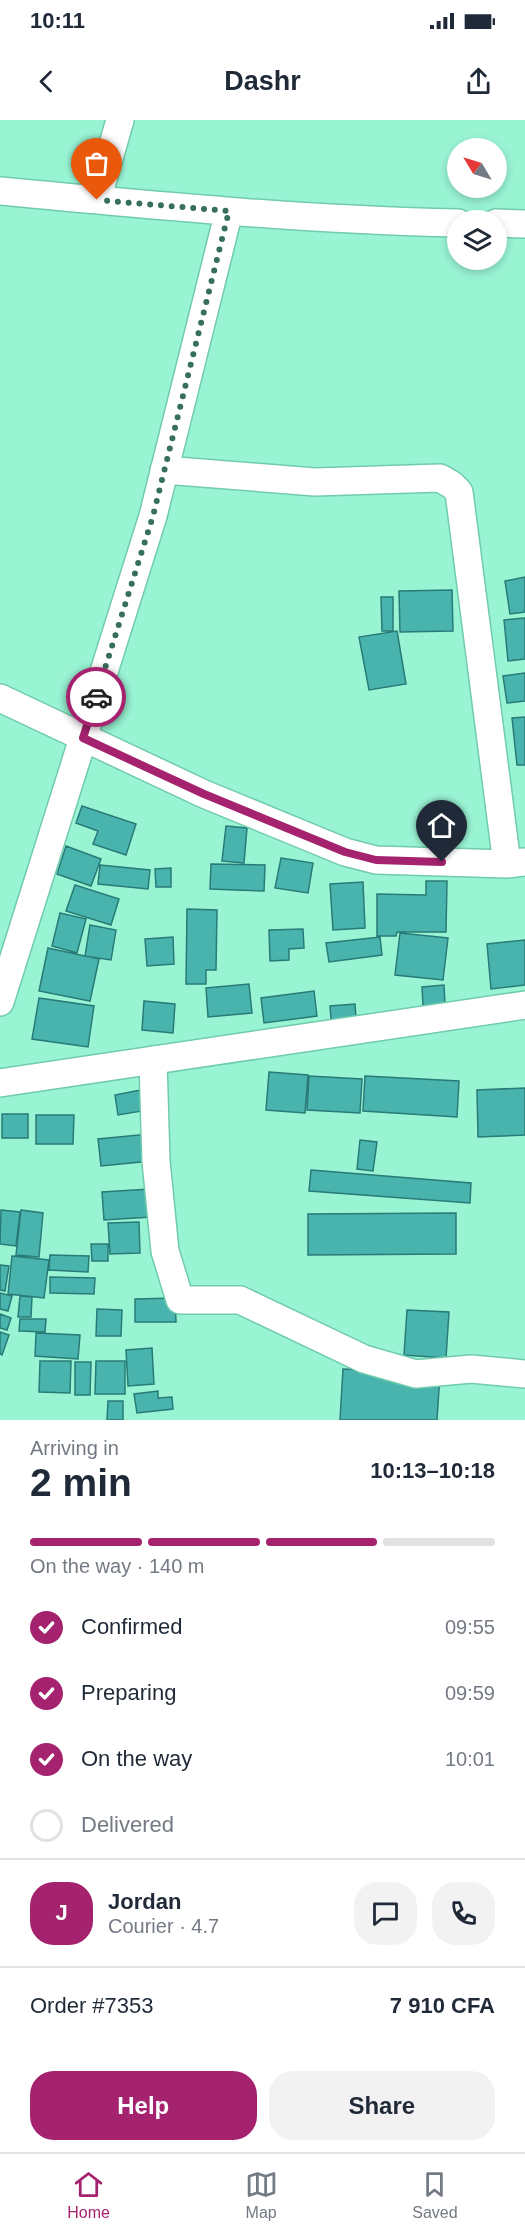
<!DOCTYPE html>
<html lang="en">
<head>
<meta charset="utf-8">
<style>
	:root { --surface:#fff; --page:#f2f2f3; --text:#1f2937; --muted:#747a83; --line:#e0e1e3; --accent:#a5226f }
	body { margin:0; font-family:Helvetica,sans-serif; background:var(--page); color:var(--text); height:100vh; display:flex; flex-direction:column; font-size:22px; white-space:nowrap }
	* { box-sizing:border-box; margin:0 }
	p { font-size:20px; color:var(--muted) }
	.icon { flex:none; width:33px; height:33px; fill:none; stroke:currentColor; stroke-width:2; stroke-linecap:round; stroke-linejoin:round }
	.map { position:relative; height:1300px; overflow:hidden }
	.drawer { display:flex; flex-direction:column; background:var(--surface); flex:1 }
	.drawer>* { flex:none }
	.needle { width:39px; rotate:308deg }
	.fabs { position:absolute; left:447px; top:18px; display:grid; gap:12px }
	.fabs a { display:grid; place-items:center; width:60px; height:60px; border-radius:50%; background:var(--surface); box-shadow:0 3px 9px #0003; font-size:30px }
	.pin { position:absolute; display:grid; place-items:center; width:51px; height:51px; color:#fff; margin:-62px -26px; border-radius:50% 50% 50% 0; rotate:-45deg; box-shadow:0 0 6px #0007 }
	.pin .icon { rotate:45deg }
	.courier { position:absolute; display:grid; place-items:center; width:60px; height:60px; margin:-30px; border:4px solid #a5226f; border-radius:50%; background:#fff; color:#222; box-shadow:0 2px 8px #0007 }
	.overview em { font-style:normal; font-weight:600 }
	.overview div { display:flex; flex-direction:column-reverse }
	.overview { display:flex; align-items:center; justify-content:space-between; height:102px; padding:0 30px }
	h1 { font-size:39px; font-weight:600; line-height:45px }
	.bar { display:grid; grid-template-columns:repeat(4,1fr); gap:9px 6px; align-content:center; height:72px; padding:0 30px }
	.bar i { height:8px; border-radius:4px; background:var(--line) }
	.bar .current { background:var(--accent) }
	.bar p { grid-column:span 4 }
	.line { display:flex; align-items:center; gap:15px; padding:0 30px; border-top:2px solid var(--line) }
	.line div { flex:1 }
	.round { display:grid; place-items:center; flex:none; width:63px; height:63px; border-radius:24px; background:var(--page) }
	ol { padding:0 30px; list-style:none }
	li { display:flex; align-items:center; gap:18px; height:66px }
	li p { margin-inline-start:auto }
	li .icon { padding:6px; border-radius:50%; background:var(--accent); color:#fff; stroke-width:4 }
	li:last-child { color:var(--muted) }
	li i { width:33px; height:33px; border:3px solid var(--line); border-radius:50% }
	.button { display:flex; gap:12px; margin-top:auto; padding:12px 30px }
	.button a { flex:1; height:69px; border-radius:24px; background:var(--accent); color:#fff; font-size:24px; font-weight:600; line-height:69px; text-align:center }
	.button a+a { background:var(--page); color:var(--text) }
	.status { display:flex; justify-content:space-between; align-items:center; height:42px; padding:0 30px; background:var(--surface); direction:ltr }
	.status svg { height:16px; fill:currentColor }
	header { display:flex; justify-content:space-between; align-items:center; height:78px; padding:0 30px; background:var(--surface); font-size:27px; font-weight:600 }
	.tabs { display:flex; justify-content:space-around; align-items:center; height:84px; border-top:2px solid var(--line); background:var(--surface); font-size:16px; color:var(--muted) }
	.tabs a { display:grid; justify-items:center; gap:3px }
	.tabs .current { color:var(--accent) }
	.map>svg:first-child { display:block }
	.building { fill:#49b4ae; stroke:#287b76; stroke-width:1.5 }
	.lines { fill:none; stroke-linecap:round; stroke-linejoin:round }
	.minor-casing { stroke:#71cbad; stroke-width:30 }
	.minor { stroke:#fff; stroke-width:27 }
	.done { stroke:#366f5c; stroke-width:6; stroke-dasharray:0 10.8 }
	.route { stroke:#a5226f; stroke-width:8 }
</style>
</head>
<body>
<div class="status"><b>10:11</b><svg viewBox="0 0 49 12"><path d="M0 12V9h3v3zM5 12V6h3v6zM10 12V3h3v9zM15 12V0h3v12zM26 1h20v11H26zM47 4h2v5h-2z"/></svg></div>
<header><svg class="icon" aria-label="back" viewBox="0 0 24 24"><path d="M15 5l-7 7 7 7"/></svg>Dashr<svg class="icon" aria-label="share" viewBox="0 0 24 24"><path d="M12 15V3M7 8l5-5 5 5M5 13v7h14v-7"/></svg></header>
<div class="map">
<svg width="525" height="1300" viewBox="0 0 525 1300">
	<rect width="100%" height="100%" fill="#99f4d4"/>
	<!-- building -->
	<path class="building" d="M525,457V492L510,494L505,461Z
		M452,470L453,511L400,512L399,471Z
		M381,477H393V511H382Z
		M525,498V539L508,541L504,500Z
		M397,511L406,564L369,570L359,517Z
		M525,553V581L507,583L503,556Z
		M525,597V645H517L512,598Z
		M82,686L136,704L126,735L93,724L98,711L76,703Z
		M226,706L247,708L244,743L222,741Z
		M66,726L101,739L91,766L57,754Z
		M281,738L313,743L308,773L275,768Z
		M211,744L265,745L264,771L210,769Z
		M100,745L150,750L148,769L98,764Z
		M171,748V767H156L155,749Z
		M426,761H447L446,812H397L396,816H377V774L426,775Z
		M363,762L365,808L333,810L330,764Z
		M75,765L119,779L111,805L66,791Z
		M187,789L217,790L216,850H206V864H186Z
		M60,793L86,799L77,833L52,826Z
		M90,805L116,810L111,840L85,836Z
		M303,809L304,828L289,829V840L270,841L269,810Z
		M400,813L448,818L443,860L395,855Z
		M173,817L174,844L147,846L145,819Z
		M380,817L382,835L329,842L326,823Z
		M525,820V865L491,869L487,824Z
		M48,828L99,839L90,881L39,871Z
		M249,864L252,893L208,897L206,868Z
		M444,865L445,884L423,886L422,867Z
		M314,871L317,896L264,903L261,878Z
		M39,878L94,886L88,927L32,919Z
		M144,881L175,884L173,913L142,910Z
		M355,884L356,898L331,900L330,886Z
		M269,952L308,955L305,993L266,990Z
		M309,956L362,959L360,993L307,990Z
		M365,956L459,961L457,997L363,991Z
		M151,968L154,989L118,995L115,975Z
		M525,968V1015L478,1017L477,970Z
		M2,994H28V1018H2Z
		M36,995H74L73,1024H36Z
		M149,1014L151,1041L101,1046L98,1019Z
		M360,1020L377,1022L373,1051L357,1049Z
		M311,1050L471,1063L470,1083L309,1071Z
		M150,1069L151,1097L104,1100L102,1072Z
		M1,1090L20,1092L16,1126L0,1124Z
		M21,1090L43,1093L39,1137L16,1135Z
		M456,1093V1134L308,1135V1094Z
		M139,1102L140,1133L110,1134L108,1103Z
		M91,1124H108V1141H92Z
		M50,1135L89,1136L88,1152L49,1150Z
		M12,1136L49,1140L44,1178L8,1174Z
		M0,1145L9,1146L5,1171L0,1170Z
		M50,1157L95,1158L94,1174L50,1173Z
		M0,1173L12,1176L8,1191L0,1189Z
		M20,1176L32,1177L31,1197H18Z
		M175,1178L176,1202H135V1179Z
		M97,1189L122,1190L121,1216H96Z
		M407,1190L449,1192L446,1238L404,1235Z
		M0,1194L11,1198L7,1210L0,1208Z
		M20,1199H46L45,1212L19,1211Z
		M0,1212L9,1215L2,1235L0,1234Z
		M36,1213L80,1215L78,1239L35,1236Z
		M152,1228L154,1264L128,1266L126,1230Z
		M40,1241H71L70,1273L39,1272Z
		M96,1241H125V1274H95Z
		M75,1242H91L90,1275H75Z
		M343,1249L440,1254L437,1300H340Z
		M158,1271V1278L172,1277L173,1289L137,1293L134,1274Z
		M108,1281H123V1300H107Z"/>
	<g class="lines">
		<!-- minor casing -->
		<g class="minor-casing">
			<path id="minor" d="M0,71C152,85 305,100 458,103
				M97,80L120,0
				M496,103L525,104
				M164,350L315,362L440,358L452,365L459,372L507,744
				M0,578L204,674L345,732L376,740L507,744L524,742
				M0,882L153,396L229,91
				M153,940L156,1041L165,1131L180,1180H240L364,1239L416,1254L471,1249L525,1254
				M0,963L525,885"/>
		</g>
		<!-- minor -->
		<use href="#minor" class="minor"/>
	</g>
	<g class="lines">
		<!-- done -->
		<path class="done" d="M96,577L153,396L229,91L97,80"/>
		<!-- route -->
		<path class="route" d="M96,577L83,618L204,674L345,732L376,740L442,742"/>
	</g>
</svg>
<div class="fabs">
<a><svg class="needle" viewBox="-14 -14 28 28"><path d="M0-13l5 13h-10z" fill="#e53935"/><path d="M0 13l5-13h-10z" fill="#747a83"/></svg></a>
<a><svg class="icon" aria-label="layers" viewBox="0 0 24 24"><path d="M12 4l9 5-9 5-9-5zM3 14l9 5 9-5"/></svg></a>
</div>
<div class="pin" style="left:97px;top:80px;background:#ea580c"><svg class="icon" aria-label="bag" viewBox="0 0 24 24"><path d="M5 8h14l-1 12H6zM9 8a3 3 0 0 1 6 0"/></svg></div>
<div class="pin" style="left:442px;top:742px;background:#1f2937"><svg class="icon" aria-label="home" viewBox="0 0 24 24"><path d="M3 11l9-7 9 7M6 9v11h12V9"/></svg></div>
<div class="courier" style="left:96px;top:577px"><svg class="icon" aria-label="car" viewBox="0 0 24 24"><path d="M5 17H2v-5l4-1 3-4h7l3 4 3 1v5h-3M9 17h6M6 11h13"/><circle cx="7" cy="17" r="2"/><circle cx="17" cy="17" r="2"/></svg></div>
</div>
<section class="drawer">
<div class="overview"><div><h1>2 min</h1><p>Arriving in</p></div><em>10:13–10:18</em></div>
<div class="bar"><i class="current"></i><i class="current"></i><i class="current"></i><i></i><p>On the way · 140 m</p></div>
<ol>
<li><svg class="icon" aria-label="check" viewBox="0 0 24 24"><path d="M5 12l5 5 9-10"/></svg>Confirmed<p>09:55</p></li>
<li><svg class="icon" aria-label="check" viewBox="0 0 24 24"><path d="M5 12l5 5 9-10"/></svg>Preparing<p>09:59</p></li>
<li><svg class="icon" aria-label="check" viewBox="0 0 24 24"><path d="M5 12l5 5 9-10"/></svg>On the way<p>10:01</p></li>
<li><i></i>Delivered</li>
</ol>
<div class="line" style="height:108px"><b class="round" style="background:var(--accent);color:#fff">J</b><div><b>Jordan</b><p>Courier · 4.7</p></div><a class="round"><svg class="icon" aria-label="chat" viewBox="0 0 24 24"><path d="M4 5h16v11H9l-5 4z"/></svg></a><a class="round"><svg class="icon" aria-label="phone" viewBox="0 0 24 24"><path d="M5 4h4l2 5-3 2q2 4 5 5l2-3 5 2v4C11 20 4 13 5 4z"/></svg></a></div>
<div class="line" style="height:78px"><div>Order #7353</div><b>7 910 CFA</b></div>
<div class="button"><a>Help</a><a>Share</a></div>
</section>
<nav class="tabs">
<a class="current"><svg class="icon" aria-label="home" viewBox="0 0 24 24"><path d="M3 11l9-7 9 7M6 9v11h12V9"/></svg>Home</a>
<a><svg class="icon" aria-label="map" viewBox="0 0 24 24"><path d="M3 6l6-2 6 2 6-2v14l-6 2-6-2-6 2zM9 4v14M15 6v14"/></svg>Map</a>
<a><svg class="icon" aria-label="saved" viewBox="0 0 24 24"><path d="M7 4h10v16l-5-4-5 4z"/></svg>Saved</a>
</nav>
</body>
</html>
